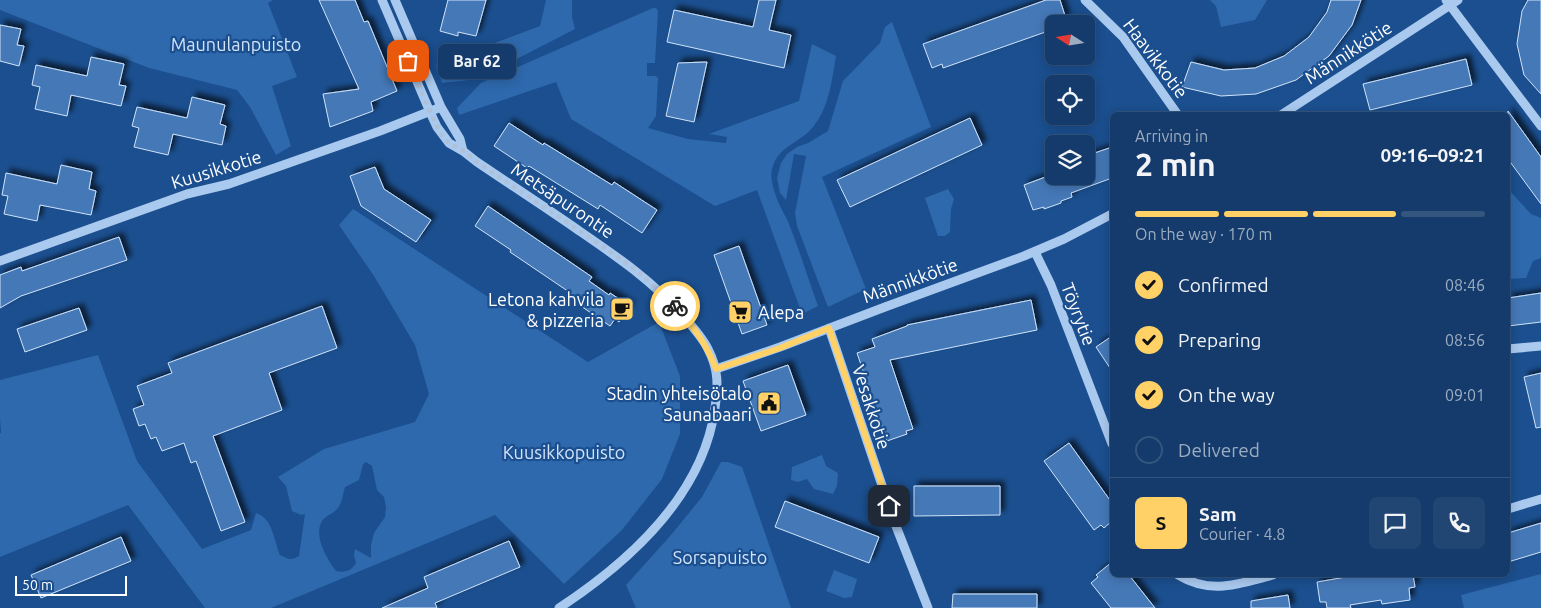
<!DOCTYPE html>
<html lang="en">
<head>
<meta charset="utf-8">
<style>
	:root { --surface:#143b6b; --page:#214673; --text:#f1f3f6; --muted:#9dadc1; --line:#33557e; --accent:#ffd166 }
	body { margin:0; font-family:Ubuntu,sans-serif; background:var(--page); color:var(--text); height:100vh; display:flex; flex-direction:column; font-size:19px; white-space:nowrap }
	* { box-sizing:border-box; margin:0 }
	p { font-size:16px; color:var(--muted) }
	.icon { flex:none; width:28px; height:28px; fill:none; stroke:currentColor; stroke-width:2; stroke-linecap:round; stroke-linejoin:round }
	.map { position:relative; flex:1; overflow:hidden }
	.side { position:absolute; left:1110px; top:112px; width:400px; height:465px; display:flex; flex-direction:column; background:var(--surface); border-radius:8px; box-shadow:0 2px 12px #0003,0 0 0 1px var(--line) }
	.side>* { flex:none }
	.needle { width:32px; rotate:282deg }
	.tools { position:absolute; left:1045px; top:15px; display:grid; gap:10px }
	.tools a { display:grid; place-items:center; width:50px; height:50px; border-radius:8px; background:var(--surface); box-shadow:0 2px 12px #0003,0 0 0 1px var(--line); font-size:25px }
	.scale { position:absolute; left:15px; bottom:12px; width:112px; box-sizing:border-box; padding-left:5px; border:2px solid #fff; border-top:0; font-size:14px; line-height:18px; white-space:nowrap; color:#fff; -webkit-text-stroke:4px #1b4f8f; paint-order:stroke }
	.pin { position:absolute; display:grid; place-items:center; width:42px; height:42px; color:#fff; margin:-21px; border-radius:10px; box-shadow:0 2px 8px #0006 }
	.courier { position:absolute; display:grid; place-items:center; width:50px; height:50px; margin:-25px; border:4px solid #ffd166; border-radius:50%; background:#fff; color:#222; box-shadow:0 1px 6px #0007 }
	.bubble { position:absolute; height:35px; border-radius:8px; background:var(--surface); box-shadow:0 2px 12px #0003,0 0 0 1px var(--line); font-size:16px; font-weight:700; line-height:35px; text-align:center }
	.headline em { font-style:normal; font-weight:700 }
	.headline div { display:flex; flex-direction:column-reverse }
	.headline { display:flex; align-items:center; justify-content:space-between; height:85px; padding:0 25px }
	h1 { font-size:32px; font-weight:700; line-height:38px }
	.bar { display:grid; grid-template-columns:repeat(4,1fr); gap:8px 5px; align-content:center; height:60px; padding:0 25px }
	.bar i { height:6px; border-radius:4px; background:var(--line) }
	.bar .selected { background:var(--accent) }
	.bar p { grid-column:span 4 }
	.line { display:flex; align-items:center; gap:12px; padding:0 25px; border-top:1px solid var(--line) }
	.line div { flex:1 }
	.round { display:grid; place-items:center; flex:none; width:52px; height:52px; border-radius:8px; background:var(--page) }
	ol { padding:0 25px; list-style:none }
	li { display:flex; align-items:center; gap:15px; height:55px }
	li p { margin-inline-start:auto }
	li .icon { padding:5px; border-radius:50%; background:var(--accent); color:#111; stroke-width:4 }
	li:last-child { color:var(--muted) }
	li i { width:28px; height:28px; border:2px solid var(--line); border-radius:50% }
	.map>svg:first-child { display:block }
	.green { fill:#2e69ad; fill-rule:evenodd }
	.building { fill:#4478b7; stroke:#cfe3fa; filter:url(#shadow) }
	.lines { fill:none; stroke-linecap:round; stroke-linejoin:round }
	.minor { stroke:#a9c9ee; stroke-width:9 }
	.done { stroke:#afc1d8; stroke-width:5; stroke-dasharray:0 9 }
	.route { stroke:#ffd166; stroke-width:6 }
	.labels { text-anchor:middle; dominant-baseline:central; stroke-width:4.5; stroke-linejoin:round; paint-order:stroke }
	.park-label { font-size:18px; fill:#cfe3fa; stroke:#1b4f8f }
	.street-label { font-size:18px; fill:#fff; stroke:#1b4f8f }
	.poi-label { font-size:18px; fill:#fff; stroke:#1b4f8f; text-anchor:end }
</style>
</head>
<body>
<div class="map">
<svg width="1541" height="608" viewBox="0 0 1541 608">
	<defs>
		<filter id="shadow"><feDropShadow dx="4.5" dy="-4.5" stdDeviation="2.5" flood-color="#0009"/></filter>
	</defs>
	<rect width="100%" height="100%" fill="#1b4f8f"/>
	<!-- green -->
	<path class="green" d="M0,0H273L268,3L297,77L272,86L291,146L276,155L250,107L237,90L149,68L0,10Z
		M546,0H572V17L575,29L478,79L442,83L436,65L540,26Z
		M1210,0H1267L1255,20L1221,27L1216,6Z
		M653,8H656L658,11L655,63H647V76H656L658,78L656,116L648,128L688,139L726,143L727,137L709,134L799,101L812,44L836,56C832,80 829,108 813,127C799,144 780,145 773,166C769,176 773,187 776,196C779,206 785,214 789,224C800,251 808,279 818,306L802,314L757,190L715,206L571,119L556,82L459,115L457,108L481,83Z
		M892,22L931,127L822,177L866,289L828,307L797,226L795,213L806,156L794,154L786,200L780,193L777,178L781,163L787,154L797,147L808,143L828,131L843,81L880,43L885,27Z
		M948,189L954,199L951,209L950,232L945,236H938L925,198Z
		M1508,189L1531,214L1541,218V258L1533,261L1526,278L1508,279Z
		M353,209L588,362L659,322L680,376V434L662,479L622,530L564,584L495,515L271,608H205L128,505L0,557V433H1L0,417V380L98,355L137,461L202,549L251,530L256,513C273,518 274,541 280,555C287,559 292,561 299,556L305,514L301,515L292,511L286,486L278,477L324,449L415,422L429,394L415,345L374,276L339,225ZM366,462L372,466L377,490L384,497L386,507L385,517L374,533L371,545V558L355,549L354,555L356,563C351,571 345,573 336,571C327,559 313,536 322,521C325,516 333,514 337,509C342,504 343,494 345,487L359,480L363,464Z
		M822,455L826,466L838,473L837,486L833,494L814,489L807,479L798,482L791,480L792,467Z
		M721,462H728L742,467L791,608H636L626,585L671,535L702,497Z
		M834,570L857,579L852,597L844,598L826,591Z
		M1541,574V608H1464L1461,595Z"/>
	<!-- building -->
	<path class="building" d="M319,0H355L364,22L368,21L397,91L371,102L373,111L330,127L323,94L359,89Z
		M448,0H486L476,36L458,32V36L440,31Z
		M759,0H776L769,30L791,35L784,68L667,42L674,10L753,27Z
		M1046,0H1060L1066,19L1054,24V29L943,68L942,64L932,68L923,44Z
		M1331,0H1361L1352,25L1329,56L1296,80L1256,94L1221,96L1182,87L1191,62L1224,70L1255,68L1284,56L1309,37L1327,12Z
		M1528,0H1541V94L1524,75L1517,44L1522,11Z
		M0,25L21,29L17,45L24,46L19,66L0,61Z
		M91,57L124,64L119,85L126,86L121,106L71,95L67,116L35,109L40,87L32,85L36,65L87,76Z
		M1466,59L1472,85L1370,110L1363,84Z
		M707,62L694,122L666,116L678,63Z
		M192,97L225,105L220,124L226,126L222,145L173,134L168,155L134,147L139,128L132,126L137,107L187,118Z
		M1508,111L1541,157V204L1508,159Z
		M970,118L982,145L850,207L837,180Z
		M509,123L543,145L544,143L612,185L614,182L657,210L642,233L600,205L598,209L529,166L527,168L494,146Z
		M1112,147V178L1071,193L1072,197L1061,201V203L1044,209V207L1033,210L1024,185L1048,176H1086V156Z
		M61,165L92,172L89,189L96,191L91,215L40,205L37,221L4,214L8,196L2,195L6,173L57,184Z
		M375,167L384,189L431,220L416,242L361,206L350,176Z
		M488,206L592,277L589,281L609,295L610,293L630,306L619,322L615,319L610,326L575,302L578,298L510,252L511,250L475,226Z
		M119,237L127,260L21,296L0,308V275L21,267L22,271Z
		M739,246L767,325L742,334L714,255Z
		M1541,293V322L1508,326V298Z
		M1031,300L1037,330L890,360L913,429L906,431L907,434L887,441L857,353L875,347L872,339L907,326V325Z
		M322,306L337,348L269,373L282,410L213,436L245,522L221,531L196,461L191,463L184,443L162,451L156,437L151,439L145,424L139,426L133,409L144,405L137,386L172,373L168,363Z
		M79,308L87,330L25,352L17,329Z
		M1112,336V371L1096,347Z
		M788,365L806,415L761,431L743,381Z
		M1541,373V427L1536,428L1524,377Z
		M1069,443L1112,503V521L1104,528L1101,525L1094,530L1044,461Z
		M914,486H1000V515L914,516Z
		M785,501L879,537L869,563L775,527Z
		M1541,523V552L1508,562V533Z
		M121,537L131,561L41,598L31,575Z
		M509,541L520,567L435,603L437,608H382L428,588L424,577Z
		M1112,562V575H1129L1155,608H1111L1091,583L1098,577L1096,575Z
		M1358,575H1413L1415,587L1409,588L1410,600L1382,604L1381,600L1350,605L1351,608H1327L1326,602H1320L1317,582Z
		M953,594H1037V608H952Z
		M1288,595L1290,608H1251V601Z"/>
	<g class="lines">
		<!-- minor -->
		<path class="minor" d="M382,0L430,112L437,127L449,143L463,151L477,162C511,185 545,207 578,230C616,256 653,281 683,316C692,326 702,337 708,349C719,370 718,386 715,408C703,496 629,562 559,608
			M395,0L441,107L460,139L463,151
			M1085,0L1123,37L1178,115
			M1446,0L1541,126
			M1281,115L1458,0
			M1035,252L1051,285L1112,444
			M0,261L187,194L229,184L380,131L441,107
			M829,328L894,521L928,608
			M1508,349L1541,346
			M716,369L780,347L885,307L1024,256L1064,239L1112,214
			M1508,509L1541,499
			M1178,575C1211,595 1238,584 1273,575"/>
	</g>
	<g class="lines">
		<!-- done -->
		<path class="done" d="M408,61L430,112L442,136L449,143L464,151L477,162L614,254L636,270L675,306"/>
		<!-- route -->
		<path class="route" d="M675,306C694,328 705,341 716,369L780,348L829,328L889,506"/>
	</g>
	<!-- icons -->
	<defs>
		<g id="cafe-square" transform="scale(1.25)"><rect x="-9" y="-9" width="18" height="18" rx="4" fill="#ffd166" stroke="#1b4f8f"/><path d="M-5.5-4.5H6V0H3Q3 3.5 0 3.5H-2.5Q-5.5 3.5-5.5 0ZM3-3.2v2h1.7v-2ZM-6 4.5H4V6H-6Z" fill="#111"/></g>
		<g id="supermarket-square" transform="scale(1.25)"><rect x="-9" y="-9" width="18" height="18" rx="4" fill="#ffd166" stroke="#1b4f8f"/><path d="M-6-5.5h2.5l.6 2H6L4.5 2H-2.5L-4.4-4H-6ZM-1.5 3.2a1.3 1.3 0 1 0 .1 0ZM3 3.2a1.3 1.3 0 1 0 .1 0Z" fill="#111"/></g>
		<g id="civic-square" transform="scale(1.25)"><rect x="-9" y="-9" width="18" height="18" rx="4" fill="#ffd166" stroke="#1b4f8f"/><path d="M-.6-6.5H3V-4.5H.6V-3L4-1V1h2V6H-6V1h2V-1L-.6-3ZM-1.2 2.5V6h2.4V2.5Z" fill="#111"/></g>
	</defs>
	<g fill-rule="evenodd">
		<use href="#cafe-square" x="622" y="309"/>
		<use href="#supermarket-square" x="740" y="312"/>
		<use href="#civic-square" x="769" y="403"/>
	</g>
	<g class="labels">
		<!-- park labels -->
		<g class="park-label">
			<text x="236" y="44">Maunulanpuisto</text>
			<text x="564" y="452">Kuusikkopuisto</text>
			<text x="720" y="557">Sorsapuisto</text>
		</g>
		<!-- street labels -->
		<g class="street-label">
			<text transform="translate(1348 52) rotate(-33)">Männikkötie</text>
			<text transform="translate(1156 58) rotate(53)">Haavikkotie</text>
			<text transform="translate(216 169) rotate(-17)">Kuusikkotie</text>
			<text transform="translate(563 200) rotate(34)">Metsäpurontie</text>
			<text transform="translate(910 280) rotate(-20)">Männikkötie</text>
			<text transform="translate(1079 314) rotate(69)">Töyrytie</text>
			<text transform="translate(872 407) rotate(72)">Vesakkotie</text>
		</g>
		<!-- poi labels -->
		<g class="poi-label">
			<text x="604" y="299">Letona kahvila<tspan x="604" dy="21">&amp; pizzeria</tspan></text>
			<text x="758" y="312" text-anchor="start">Alepa</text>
			<text x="752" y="393">Stadin yhteisötalo<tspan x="752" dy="21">Saunabaari</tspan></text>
		</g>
	</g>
</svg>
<div class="tools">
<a><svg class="needle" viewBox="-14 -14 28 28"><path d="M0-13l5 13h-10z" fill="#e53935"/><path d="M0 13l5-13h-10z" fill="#9dadc1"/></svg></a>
<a><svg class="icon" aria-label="locate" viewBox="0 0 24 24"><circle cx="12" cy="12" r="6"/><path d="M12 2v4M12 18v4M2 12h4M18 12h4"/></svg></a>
<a><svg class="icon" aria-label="layers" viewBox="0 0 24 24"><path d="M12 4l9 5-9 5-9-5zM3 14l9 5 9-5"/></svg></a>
</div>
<div class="scale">50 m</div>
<div class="pin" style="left:408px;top:61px;background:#ea580c"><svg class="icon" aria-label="bag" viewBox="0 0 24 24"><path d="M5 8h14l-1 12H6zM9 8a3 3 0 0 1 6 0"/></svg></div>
<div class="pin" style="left:889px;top:506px;background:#1f2937"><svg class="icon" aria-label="home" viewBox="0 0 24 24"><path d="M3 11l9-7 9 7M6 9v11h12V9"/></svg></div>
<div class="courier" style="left:675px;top:306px"><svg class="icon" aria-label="bike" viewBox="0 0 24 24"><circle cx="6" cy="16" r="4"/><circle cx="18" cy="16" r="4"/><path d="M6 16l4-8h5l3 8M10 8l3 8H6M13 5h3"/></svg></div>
<div class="bubble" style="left:438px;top:44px;width:78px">Bar 62</div>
<section class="side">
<div class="headline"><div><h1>2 min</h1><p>Arriving in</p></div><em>09:16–09:21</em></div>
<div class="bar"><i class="selected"></i><i class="selected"></i><i class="selected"></i><i></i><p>On the way · 170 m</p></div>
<ol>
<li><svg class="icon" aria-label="check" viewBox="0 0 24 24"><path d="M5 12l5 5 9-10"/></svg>Confirmed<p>08:46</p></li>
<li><svg class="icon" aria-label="check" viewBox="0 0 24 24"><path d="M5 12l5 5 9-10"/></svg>Preparing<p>08:56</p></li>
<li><svg class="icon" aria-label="check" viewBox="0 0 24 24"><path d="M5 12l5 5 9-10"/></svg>On the way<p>09:01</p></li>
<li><i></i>Delivered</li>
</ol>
<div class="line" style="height:90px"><b class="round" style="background:var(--accent);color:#111">S</b><div><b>Sam</b><p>Courier · 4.8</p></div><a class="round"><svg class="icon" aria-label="chat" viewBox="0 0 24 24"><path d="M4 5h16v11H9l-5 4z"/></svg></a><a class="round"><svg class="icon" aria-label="phone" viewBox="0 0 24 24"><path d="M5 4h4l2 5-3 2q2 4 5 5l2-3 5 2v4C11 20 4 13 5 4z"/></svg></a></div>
</section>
</div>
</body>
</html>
